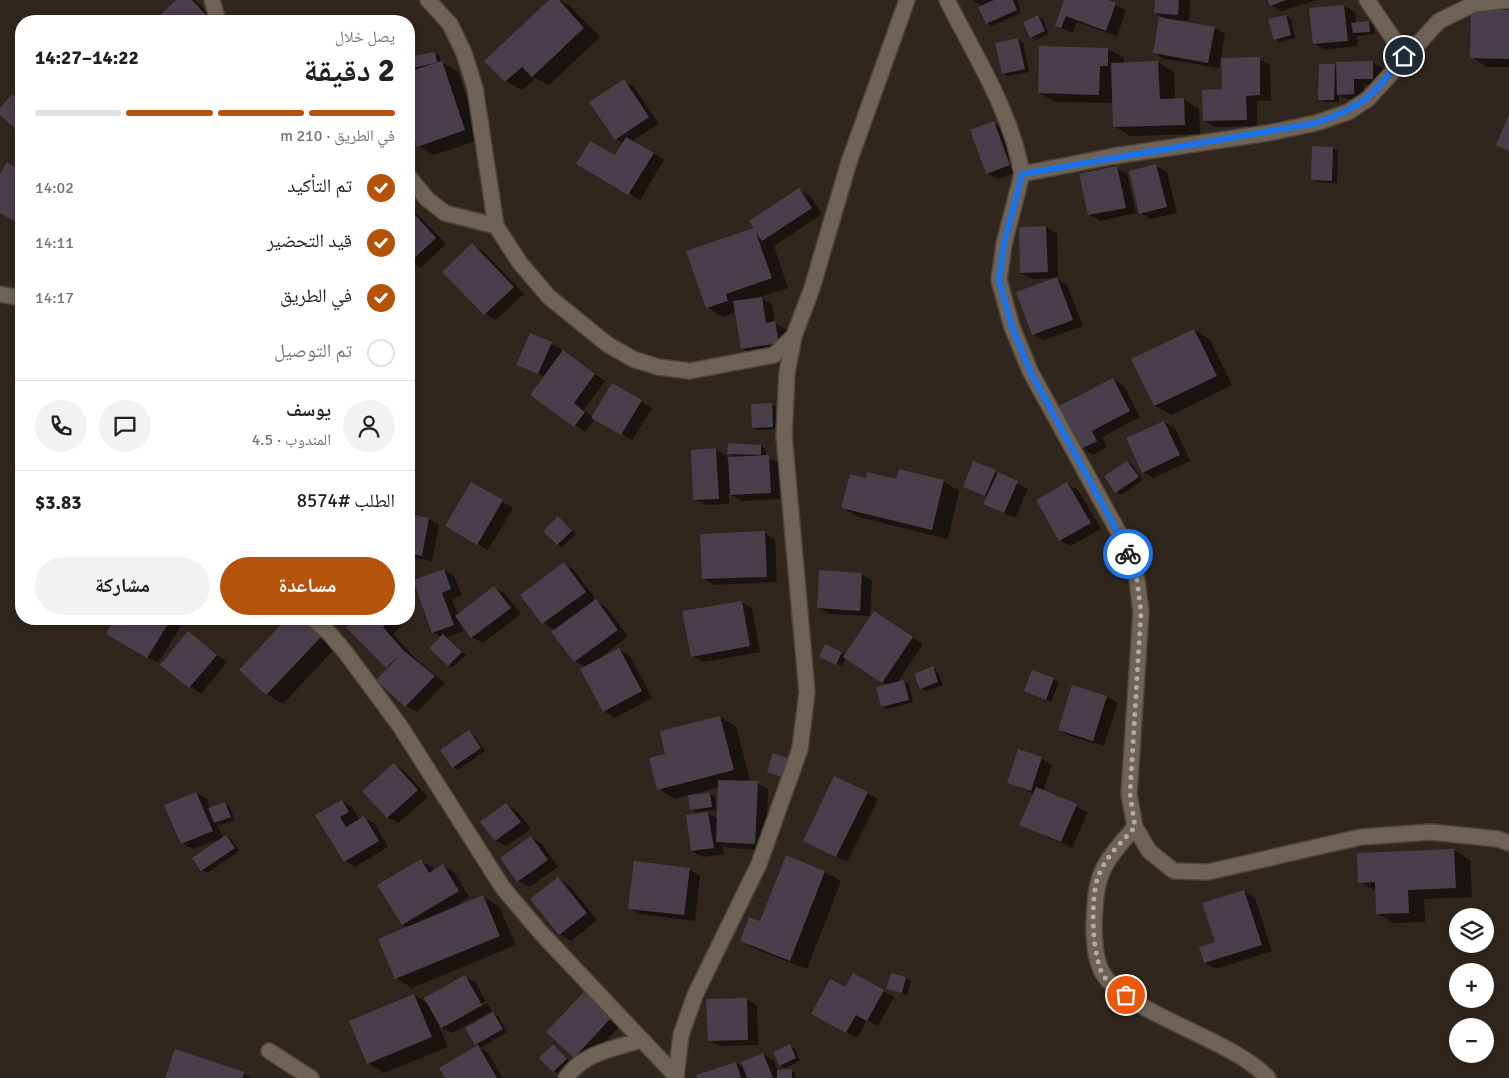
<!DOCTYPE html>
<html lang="ar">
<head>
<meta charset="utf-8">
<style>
	:root { --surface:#fff; --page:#f2f2f2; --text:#202124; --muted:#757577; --line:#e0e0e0; --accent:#b45309 }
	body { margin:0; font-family:Signika,"Noto Naskh Arabic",sans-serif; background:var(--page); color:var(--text); direction:rtl; height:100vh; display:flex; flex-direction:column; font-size:19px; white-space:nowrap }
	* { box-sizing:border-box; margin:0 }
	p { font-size:16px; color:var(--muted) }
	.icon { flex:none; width:28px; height:28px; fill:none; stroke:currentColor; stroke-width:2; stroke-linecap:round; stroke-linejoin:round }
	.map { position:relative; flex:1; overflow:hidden; direction:ltr }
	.panel { position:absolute; left:15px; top:15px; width:400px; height:610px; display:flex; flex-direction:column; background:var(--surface); border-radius:20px; box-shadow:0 2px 8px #0003; direction:rtl }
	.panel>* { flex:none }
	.tools { position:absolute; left:1449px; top:908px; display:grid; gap:10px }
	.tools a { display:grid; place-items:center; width:45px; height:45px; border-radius:50%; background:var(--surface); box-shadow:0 2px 8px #0003; font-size:25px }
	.pin { position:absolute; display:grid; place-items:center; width:42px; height:42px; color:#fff; margin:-21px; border:2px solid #fff; border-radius:50%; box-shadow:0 1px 5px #0007 }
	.courier { position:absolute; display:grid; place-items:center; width:50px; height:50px; margin:-25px; border:4px solid #1a73e8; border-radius:50%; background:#fff; color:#222; box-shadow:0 1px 6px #0007 }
	.headline em { font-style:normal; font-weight:700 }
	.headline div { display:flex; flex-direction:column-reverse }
	.headline { display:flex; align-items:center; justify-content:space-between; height:85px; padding:0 20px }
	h1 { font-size:32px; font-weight:700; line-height:38px }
	.bar { display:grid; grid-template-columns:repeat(4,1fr); gap:8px 5px; align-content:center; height:60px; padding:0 20px }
	.bar i { height:6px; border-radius:4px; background:var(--line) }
	.bar .on { background:var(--accent) }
	.bar p { grid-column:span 4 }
	.line { display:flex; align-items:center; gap:12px; padding:0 20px; border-top:1px solid var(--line) }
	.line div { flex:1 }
	.round { display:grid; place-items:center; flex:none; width:52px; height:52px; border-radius:26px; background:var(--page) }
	ol { padding:0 20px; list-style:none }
	li { display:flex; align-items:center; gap:15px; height:55px }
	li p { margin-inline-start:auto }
	li .icon { padding:5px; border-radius:50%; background:var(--accent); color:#fff; stroke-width:4 }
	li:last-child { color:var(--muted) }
	li i { width:28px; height:28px; border:2px solid var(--line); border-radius:50% }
	.cta { display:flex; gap:10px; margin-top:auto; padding:10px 20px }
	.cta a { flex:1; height:58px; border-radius:30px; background:var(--accent); color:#fff; font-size:20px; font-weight:700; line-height:58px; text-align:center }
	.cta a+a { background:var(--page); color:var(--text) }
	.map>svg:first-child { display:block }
	.shadow { fill:#0007 }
	.building { fill:#483f4b }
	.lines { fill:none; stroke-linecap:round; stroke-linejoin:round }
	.minor-casing { stroke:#4e453d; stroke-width:18 }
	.minor { stroke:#6f6358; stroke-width:15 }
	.done { stroke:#b1a9a2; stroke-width:5; stroke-dasharray:0 9 }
	.route { stroke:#1a73e8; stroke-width:6 }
</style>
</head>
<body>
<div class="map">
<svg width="1509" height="1078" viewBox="0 0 1509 1078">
	<rect width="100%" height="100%" fill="#30261d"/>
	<!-- shadow -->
	<path class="shadow" d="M178,0H195L215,21H162L159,18Z
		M551,0H560L570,6L600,37L549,85L536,78L522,90L506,81Z
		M973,0H1017L1021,13L992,26L987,23L983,7Z
		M1066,0H1105L1126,10L1117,36L1077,22L1072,33L1056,25Z
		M1156,0H1190L1189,21L1177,20V22L1215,28L1225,34L1219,68L1165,59L1154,53L1167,20L1155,13Z
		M1269,0H1317L1282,11L1271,5Z
		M1344,6L1355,12L1356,24L1369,22L1374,25L1375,34L1357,36L1358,46L1325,50L1314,43L1311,9Z
		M1509,11V67H1487L1471,57Z
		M1286,16L1291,19L1295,38L1280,42L1275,39Z
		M1038,17L1043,19L1049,34L1036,40L1031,37Z
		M1018,39L1023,42L1029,72L1008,76L1003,73Z
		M1108,49L1124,58V63L1158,62L1174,72L1175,100L1183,99L1199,109L1200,134L1130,136L1114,126L1113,103L1055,102L1039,93Z
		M435,53L440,56L441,62L458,72L481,139L434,155L418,146L409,119V59Z
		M1259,59L1270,65L1271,101H1257V126L1215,127L1204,120L1223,91Z
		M1372,62L1383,68L1384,84L1364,85V100H1349L1339,95V102H1325L1320,99L1334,66L1338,68Z
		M624,81L634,87L659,124L632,141L664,160L640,200L578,163L616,157L624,143L615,139Z
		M994,123L1004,129L1020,171L998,179L987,173Z
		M1333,148L1338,151L1337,183L1317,182L1312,180Z
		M8,163L21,171V223L0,211V176Z
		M1156,166L1167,172L1177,213L1151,219L1140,213Z
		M1117,168L1127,174L1136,213L1100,221L1089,215Z
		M799,190L810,196L822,214L774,246L788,288L760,297L772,304L775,323L786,329L789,349L752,354L742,348L736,312L723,317L707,307L756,229Z
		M409,209L417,214L446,244L421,268L409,260Z
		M1046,227L1057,234L1058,279L1067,285L1083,326L1044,340L1033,334L1057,278L1032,279L1021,273Z
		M472,245L483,251L524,294L496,320L485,314L444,272Z
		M1194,330L1210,340L1232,385L1171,415L1154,405Z
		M530,334L562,349V351L605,381L584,410L593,417L613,384L652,408L632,440L595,419L585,432L532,395L545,377L517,364Z
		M1113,379L1124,386L1140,417L1102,437L1107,447L1093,455L1082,448Z
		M771,404L776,407L777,429L758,430L753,427Z
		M1164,422L1175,428L1190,461L1153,478L1143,472Z
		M761,446L766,449V457L780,463L781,499L742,501L728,493L729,504L705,505L695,499L693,451L716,450L727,456V458H737L729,453Z
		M1127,462L1132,465L1143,480L1121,495L1116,492Z
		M995,472L1028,489L1015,518L985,504L988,497L970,490Z
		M867,479L943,481L959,491L948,539L859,517L843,508Z
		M472,483L513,508L488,550L447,526Z
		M1067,484L1078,490L1101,529L1070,546L1060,540Z
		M409,515L429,519L439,525L432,561L409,557Z
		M558,518L576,534L562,547L557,544Z
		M765,533L775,539L777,582L714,585L703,578Z
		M564,564L574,570L595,598L593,600L606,607L628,636L595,662L619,650L630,656L652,698L614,718L604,711L586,667L575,661L555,630L543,623Z
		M444,570L454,576L462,595L452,599L458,615L494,587L505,594L521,614L483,643L472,637L461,623L464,631L447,637L466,655L453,667L448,665L442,637L433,632Z
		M861,574L872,580L870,616L829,614L818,608Z
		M741,602L752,608L760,652L703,662L692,656Z
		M63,619H109V623L68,622Z
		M116,619H180L184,621L158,663L107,633Z
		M288,619H305L337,646L283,704L267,694L241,670Z
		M331,619H346L340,624Z
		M356,619H394L401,626L393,634L415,658L445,683L417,712L406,706L389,668L348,627Z
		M885,619L923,644L897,683L904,681L909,684L913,702L887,709L882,706L887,685L846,658L842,666L826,659L842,653L846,655Z
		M188,633L227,662L201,694L162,664Z
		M932,668L937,671L943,685L926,691L921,688Z
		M1033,671L1059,682L1051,702L1025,691Z
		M1073,686L1107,697L1118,703L1104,746L1070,736L1059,730Z
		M720,717L736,726L750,779L741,781L757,783L768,789L766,850L728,848L722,845L724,854L703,857L692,851L708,813L718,819L719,787L690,795L710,794L715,797L716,810L696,812L691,809L689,795L675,799L659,789L667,755Z
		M469,732L474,735L485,751L458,770L453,767Z
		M1041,758L1052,765L1043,792L1088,812L1072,848L1021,825L1034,794L1008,782Z
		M787,759L792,762L786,778L773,774Z
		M394,764L404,771L428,797L398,823L387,817Z
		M196,793L207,799L210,808L224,803L229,806L235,820L220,825L217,824L223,838L193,849L182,843Z
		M867,793L878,799L847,862L815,846Z
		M342,801L352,807L360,820L364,818L375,824L388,847L355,867L345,861L317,816Z
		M506,805L517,811L531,829L506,846L496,840Z
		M226,836L231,839L239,851L207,873L202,870Z
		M531,837L542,844L558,867L529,887L518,881Z
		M1454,850L1470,860L1472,897L1424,899L1425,922L1394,923L1377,913V892L1360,882Z
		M786,857L825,872L841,881L807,969L758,950L741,941L760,923Z
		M421,861L432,867L434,871L443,866L454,872L469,897L450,910L483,897L499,906L516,945L412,988L396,978L408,928L402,924Z
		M690,870L700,876L695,921L640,914L629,908Z
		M558,878L569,885L597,920L571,941L560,934L532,899Z
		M1244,892L1255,898L1272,951L1216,969L1205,963Z
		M892,974L911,981L907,995L888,988Z
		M853,975L894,997L878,1026L867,1020L857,1038L812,1013L845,989Z
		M465,977L476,983L486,1001L445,1024V1027L487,1003L492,1011L452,1033L439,1026L448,1047L384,1073L368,1063L414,995L428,1003Z
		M584,993L595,999L622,1024L585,1063L574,1057Z
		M746,999L757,1005L758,1045L720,1046L709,1040Z
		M493,1013L498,1016L507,1032L480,1048L488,1053L503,1078H447L441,1068L479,1046L476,1044Z
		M553,1046L571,1062L558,1074L554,1071Z
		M790,1046L795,1049L800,1061L785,1068L780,1065Z
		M175,1051L244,1074L252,1078H166Z
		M763,1054L774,1061L778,1071H791L796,1074V1078H698L736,1063L744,1068Z"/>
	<!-- building -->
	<path class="building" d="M176,0H192L207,16L201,21H160L157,18Z
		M549,0H559L584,28L532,77L522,67L505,82L484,61Z
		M994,0H1013L1017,10L986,24L978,7Z
		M1064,0H1109L1116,3L1106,31L1066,16L1061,28L1055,26Z
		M1155,0H1179L1178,15L1154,13Z
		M1268,0H1286L1270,6Z
		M1344,5L1348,41L1313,44L1309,8Z
		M1471,9L1509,10V59L1470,58Z
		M1038,15L1045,31L1030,38L1023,22Z
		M1286,15L1291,35L1274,40L1268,19Z
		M1159,17L1215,27L1208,63L1153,53Z
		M1369,21L1370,32L1353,33L1351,23Z
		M1018,38L1025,69L1002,74L995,43Z
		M1039,46L1108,48V66H1100L1099,95L1038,93Z
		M435,52L437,62L442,61L465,130L417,147L409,123V72L434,63L409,69V57Z
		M1260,57V95L1246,96L1247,120L1203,121L1202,90L1222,89L1221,58Z
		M1158,61L1160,99L1184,98L1185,125L1113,127L1111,63Z
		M1373,61V79H1354V94L1337,95L1336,62Z
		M1319,64H1335L1334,100H1318Z
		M624,79L649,117L615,140L589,102Z
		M21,88V98L16,93Z
		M12,94L21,102V134L0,115V108Z
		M1509,115V151L1496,145Z
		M994,121L1010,165L986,174L970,130Z
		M626,137L654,153L628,195L576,164L590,141L615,155Z
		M1312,146L1333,147L1332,181L1311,180Z
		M7,162L21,170V225L0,213V174Z
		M1156,164L1167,207L1139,214L1129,171Z
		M1117,166L1126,208L1088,215L1079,174Z
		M799,188L812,208L762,241L756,233L772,278L726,294L728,301L706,308L686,251L754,228L749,221Z
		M409,208L436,238L410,262H409Z
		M1046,226L1048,272L1020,273L1019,227Z
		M472,243L514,287L484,315L442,272Z
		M1057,277L1073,320L1032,335L1016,292Z
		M762,297L766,323L775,321L779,343L741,349L733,301Z
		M1194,329L1217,376L1154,406L1131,359Z
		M530,333L552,342L538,374L516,365Z
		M563,350L595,374L574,403L585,412L574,427L530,395Z
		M1113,378L1130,411L1092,431L1097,441L1081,449L1059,406Z
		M612,383L642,400L621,435L591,418Z
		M772,403L773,427L752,428L751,404Z
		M1164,421L1180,455L1142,473L1126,438Z
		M728,443L761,445V455L727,454Z
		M716,448L719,499L693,500L691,450Z
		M769,455L771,493L730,495L728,457Z
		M973,461L996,470L985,496L963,487Z
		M1127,461L1139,477L1115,493L1104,476Z
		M899,469L944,480L932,530L841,508L850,474L866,478L867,472L896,479Z
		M998,472L1018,481L1004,513L983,504Z
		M471,482L503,500L477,545L445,526Z
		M1067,482L1091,523L1059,541L1036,500Z
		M409,514L429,518L422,556L409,553Z
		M558,516L572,531L557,545L543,531Z
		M765,531L767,577L702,579L700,534Z
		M564,562L586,592L542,624L520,595Z
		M444,569L451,589L442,593L454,625L432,633L413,580Z
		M819,570L862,573L860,611L817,608Z
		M494,586L511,608L471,638L455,616Z
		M596,599L618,630L574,662L551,632Z
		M742,601L750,646L691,657L682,611Z
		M874,611L913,637L882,683L843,657Z
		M114,619H171L147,658L106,634Z
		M286,619H303L322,636L266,695L239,670Z
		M355,619H392L383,627L404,651L435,676L405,707L376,680L401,654L386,668L346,627Z
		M188,631L217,655L189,688L160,665Z
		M443,634L462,652L448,666L429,648Z
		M825,644L842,652L836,665L819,657Z
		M619,648L642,691L603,712L580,669Z
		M933,666L938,682L920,689L914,674Z
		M1032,670L1054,678L1046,700L1024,691Z
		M904,680L909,700L881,707L876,687Z
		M1072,685L1107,696L1093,741L1058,730Z
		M720,716L734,770L657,790L649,758L665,754L660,731Z
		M469,730L481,748L452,768L440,750Z
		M1018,749L1042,757L1031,791L1007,783Z
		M773,753L788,758L781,777L767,772Z
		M394,763L418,790L387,818L362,791Z
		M834,776L868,792L836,857L803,841Z
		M718,780L758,781L755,844L716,842Z
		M1036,787L1077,804L1061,842L1019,825Z
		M196,792L213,831L181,844L164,805Z
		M710,793L712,807L690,810L688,795Z
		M342,800L349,812L340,817L346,827L364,816L379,841L344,862L315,815Z
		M225,802L231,817L214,823L208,808Z
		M506,803L521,822L495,841L480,822Z
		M708,812L714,848L691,851L686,815Z
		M226,835L235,848L201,871L192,858Z
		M531,836L548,860L517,882L500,858Z
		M1454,849L1456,888L1408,890L1409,913L1376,914L1375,882L1358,883L1357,853Z
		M786,855L825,871L790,961L740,941L749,917L760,921Z
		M421,859L429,873L443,864L459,891L402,925L377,885Z
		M634,861L690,868L684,915L628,909Z
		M558,877L587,913L559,935L530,899Z
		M1244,890L1262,945L1204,963L1199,947L1215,942L1202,903Z
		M483,895L500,936L395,979L378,939Z
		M853,973L884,990L867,1021L856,1015L846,1033L811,1014L830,979L845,987Z
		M891,973L906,977L902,993L886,989Z
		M465,975L482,1005L441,1028L424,998Z
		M584,992L612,1017L574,1058L546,1032Z
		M414,994L432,1037L367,1064L349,1021Z
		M747,998L748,1040L708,1041L706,999Z
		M493,1012L503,1029L475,1045L465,1028Z
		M553,1044L567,1059L553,1072L539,1058Z
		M790,1044L796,1058L779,1066L773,1052Z
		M478,1045L497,1078H445L439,1068Z
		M175,1049L244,1072L243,1078H165Z
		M763,1053L773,1078H747L741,1062Z
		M736,1062L741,1078H697L696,1075Z
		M792,1069V1078H777V1070Z"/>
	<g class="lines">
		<!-- minor casing -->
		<g class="minor-casing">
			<path id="minor" d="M212,0L218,21
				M428,0L450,24L464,53L475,88L496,226L520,263L549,297L607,344L633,359L658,367L690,371L774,355L794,336
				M947,0C975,56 1011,111 1022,174
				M1367,0L1405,56
				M1509,0L1474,4L1439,21L1368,99L1348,112L1316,123L1268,133L1114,156L1022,174L1004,244L999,280L1012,327L1030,371L1125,544L1137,580L1141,612L1129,794L1135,827L1149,851L1174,871L1208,872L1361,837L1431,832L1498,839L1509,843
				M409,177L427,199L445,213L496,226
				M0,294L21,298
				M313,619L330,634L346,653L400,726L503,888L541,933L676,1076
				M1135,827C1101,866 1096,872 1094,925C1094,939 1095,957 1101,970C1122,1013 1230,1037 1268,1078
				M269,1051L311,1078
				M566,1078C583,1053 613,1049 641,1040
				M676,1078L681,1035L695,995L759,864L800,749L807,692L784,435L787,373L794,336L812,288L849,162L907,0"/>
		</g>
		<!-- minor -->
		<use href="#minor" class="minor"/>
	</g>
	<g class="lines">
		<!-- done -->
		<path class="done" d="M1126,995C1115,989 1104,980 1100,968C1092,945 1091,903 1097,880C1103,859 1121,843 1135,827L1130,794L1141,612L1137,580L1128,554"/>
		<!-- route -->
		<path class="route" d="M1128,554L1124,544L1030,371L1012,327L999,280L1004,244L1022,174L1316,123C1365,106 1372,96 1404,56"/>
	</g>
</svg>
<div class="tools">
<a><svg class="icon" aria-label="layers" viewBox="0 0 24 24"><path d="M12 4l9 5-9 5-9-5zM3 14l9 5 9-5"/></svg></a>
<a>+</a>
<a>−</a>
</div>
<div class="pin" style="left:1126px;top:995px;background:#ea580c"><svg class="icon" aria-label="bag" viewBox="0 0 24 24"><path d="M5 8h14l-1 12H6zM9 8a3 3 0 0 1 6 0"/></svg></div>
<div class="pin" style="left:1404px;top:56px;background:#1f2937"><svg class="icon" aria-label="home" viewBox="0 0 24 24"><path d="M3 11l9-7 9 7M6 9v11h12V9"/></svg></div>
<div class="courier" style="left:1128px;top:554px"><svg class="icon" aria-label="bike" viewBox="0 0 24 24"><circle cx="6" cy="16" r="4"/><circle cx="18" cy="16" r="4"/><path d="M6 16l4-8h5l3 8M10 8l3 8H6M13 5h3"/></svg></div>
<section class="panel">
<div class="headline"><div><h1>2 دقيقة</h1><p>يصل خلال</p></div><em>14:22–14:27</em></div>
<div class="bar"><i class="on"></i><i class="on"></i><i class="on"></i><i></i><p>في الطريق · 210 m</p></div>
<ol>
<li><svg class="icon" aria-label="check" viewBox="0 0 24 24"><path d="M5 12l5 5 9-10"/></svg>تم التأكيد<p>14:02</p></li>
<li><svg class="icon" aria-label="check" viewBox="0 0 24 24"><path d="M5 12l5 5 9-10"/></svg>قيد التحضير<p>14:11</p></li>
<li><svg class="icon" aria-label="check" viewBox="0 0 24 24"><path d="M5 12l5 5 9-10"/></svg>في الطريق<p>14:17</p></li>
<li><i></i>تم التوصيل</li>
</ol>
<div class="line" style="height:90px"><a class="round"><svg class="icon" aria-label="person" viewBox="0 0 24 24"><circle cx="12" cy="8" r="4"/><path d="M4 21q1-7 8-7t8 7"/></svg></a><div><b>يوسف</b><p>المندوب · 4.5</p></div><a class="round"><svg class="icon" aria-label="chat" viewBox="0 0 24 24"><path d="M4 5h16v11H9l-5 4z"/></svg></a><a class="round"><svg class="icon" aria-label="phone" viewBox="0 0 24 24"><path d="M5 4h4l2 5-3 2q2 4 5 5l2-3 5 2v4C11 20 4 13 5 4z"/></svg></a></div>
<div class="line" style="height:65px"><div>الطلب #8574</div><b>$3.83</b></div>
<div class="cta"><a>مساعدة</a><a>مشاركة</a></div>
</section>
</div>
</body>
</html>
